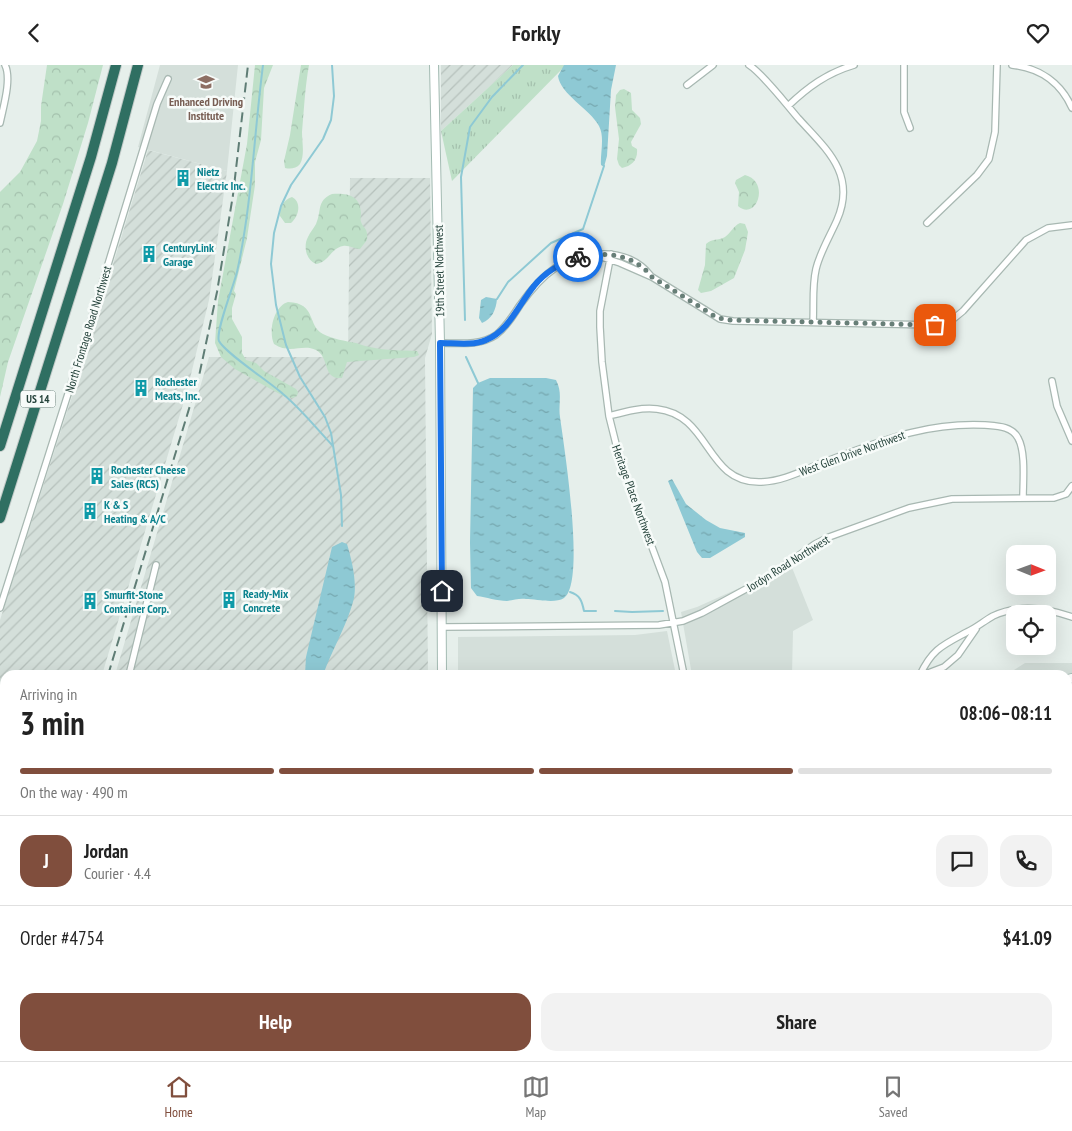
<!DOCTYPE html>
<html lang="en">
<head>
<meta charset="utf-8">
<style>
	:root { --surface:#fff; --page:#f2f2f2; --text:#222; --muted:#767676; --line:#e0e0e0; --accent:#804e3d }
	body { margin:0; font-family:"PT Sans Narrow",sans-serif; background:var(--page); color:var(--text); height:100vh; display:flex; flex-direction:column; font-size:19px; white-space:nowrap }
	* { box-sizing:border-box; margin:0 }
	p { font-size:16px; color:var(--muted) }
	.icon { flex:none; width:28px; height:28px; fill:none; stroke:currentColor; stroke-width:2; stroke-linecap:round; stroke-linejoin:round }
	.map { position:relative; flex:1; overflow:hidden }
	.details { position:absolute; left:0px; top:605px; width:1072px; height:391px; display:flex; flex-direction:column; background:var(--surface); border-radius:15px 15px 0 0; box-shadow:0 5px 20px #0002 }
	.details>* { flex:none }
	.needle { width:32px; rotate:91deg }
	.buttons { position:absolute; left:1006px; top:480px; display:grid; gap:10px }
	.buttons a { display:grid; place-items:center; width:50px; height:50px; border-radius:10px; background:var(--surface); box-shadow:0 5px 20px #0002; font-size:25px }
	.pin { position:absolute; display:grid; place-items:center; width:42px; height:42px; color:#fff; margin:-21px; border-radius:10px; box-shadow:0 2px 8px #0006 }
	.courier { position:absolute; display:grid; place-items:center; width:50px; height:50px; margin:-25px; border:4px solid #1a73e8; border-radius:50%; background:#fff; color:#222; box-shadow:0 1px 6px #0007 }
	.headline em { font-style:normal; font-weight:800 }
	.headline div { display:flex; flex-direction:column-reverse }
	.headline { display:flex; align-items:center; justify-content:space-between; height:85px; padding:0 20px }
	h1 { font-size:32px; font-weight:800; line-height:38px }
	.bar { display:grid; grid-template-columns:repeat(4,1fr); gap:8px 5px; align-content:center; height:60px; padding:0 20px }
	.bar i { height:6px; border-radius:4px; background:var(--line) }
	.bar .active { background:var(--accent) }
	.bar p { grid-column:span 4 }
	.line { display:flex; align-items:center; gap:12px; padding:0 20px; border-top:1px solid var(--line) }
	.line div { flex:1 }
	.round { display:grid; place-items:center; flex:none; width:52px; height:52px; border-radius:15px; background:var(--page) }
	.button { display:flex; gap:10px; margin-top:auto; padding:10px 20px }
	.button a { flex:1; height:58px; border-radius:15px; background:var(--accent); color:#fff; font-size:20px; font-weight:800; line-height:58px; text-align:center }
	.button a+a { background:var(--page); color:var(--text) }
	header { display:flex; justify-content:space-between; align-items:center; height:65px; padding:0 20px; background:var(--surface); font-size:22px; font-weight:800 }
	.tab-bar { display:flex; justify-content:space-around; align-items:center; height:70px; border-top:1px solid var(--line); background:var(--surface); font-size:14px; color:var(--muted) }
	.tab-bar a { display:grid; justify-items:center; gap:2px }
	.tab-bar .active { color:var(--accent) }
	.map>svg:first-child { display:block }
	.built { fill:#d4dfda }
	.industrial { fill:url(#industrial-furrows) }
	.grass { fill:url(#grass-tufts) }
	.forest { fill:url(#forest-crowns) }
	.water { fill:url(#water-ripples) }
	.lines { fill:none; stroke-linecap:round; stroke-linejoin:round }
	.stream { stroke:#8ec9d4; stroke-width:2 }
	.street-casing { stroke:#a8b8b2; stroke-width:8 }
	.secondary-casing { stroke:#a4bbb3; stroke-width:10 }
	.primary-casing { stroke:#c2cac8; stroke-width:11 }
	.highway-casing { stroke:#c2cac8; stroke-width:12 }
	.street { stroke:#fff; stroke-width:5.5 }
	.secondary { stroke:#fff; stroke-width:8 }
	.primary { stroke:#6aa596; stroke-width:9 }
	.highway { stroke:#2f6f62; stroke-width:10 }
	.rail { stroke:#5f7d75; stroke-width:2; stroke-dasharray:10 5; stroke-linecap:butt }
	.done { stroke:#687f78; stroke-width:5; stroke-dasharray:0 9 }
	.route { stroke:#1a73e8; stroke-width:6 }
	.labels { text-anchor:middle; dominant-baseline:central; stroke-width:5; stroke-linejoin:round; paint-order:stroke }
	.shield { fill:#f7fbf9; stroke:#637a73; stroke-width:1 }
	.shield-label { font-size:11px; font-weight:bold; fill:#24423a }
	.education-label { font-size:12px; font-weight:bold; fill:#785e54; stroke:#f7fbf9 }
	.culture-label { font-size:12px; font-weight:bold; fill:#0d838f; stroke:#f7fbf9; text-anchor:start }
	.street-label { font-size:12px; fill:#24423a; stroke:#f7fbf9 }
</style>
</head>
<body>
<header><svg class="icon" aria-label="back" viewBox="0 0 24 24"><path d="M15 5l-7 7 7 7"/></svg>Forkly<svg class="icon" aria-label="heart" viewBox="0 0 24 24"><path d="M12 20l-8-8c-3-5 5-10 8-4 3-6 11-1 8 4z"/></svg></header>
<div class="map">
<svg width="1072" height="996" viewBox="0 0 1072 996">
	<defs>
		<pattern id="industrial-furrows" width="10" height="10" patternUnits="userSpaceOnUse" patternTransform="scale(1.25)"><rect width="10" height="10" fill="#d4dfda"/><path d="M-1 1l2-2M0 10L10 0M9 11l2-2" fill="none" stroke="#b6c1bc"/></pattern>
		<pattern id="grass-tufts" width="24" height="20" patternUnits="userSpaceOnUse" patternTransform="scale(1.25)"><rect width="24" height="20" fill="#bfe0c8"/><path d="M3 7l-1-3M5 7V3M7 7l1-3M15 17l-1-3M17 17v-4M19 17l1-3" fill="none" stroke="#a4c1ad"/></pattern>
		<pattern id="forest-crowns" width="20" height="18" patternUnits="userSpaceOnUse" patternTransform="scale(1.25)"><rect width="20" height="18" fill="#bfe0c8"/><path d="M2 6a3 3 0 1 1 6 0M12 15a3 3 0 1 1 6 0" fill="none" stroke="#a4c1ad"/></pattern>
		<pattern id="water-ripples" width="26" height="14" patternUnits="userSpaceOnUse" patternTransform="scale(1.25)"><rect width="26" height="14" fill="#8ec9d4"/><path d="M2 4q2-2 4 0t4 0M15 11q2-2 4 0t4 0" fill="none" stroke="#74a5ad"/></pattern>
	</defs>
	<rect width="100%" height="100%" fill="#e6efeb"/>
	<!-- built -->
	<path class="built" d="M160,0H238L227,106L138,82Z
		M791,500L813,555L793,566L792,610H692L681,547L697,542Z
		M667,566L676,610H458V572L635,570Z
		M1025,598H1072V748L1068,749V610H1006Z
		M1072,803V996H456V991H1068V804Z
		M216,991H433V996H193Z"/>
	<!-- industrial -->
	<path class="industrial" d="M441,0H513L441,66Z
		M148,85L227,106L209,235L187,326L102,610H5V920L0,937V555L85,291Z
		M350,113H430L432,269L425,293L428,610H115L209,292H348Z"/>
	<!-- grass -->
	<path class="grass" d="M513,0H566L452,116L441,66Z"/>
	<!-- forest -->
	<path class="forest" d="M47,0H103L88,58L63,139L8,297L0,332V127L20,107L37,76L41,56V41Z
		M255,0H273L264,23L261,75L255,97V120L247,173L234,226L236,229L232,243V254L242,272V288L246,295L256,298L264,306L296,324L298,327L297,331L293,333L285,332L235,304L221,292L215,278L218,236L247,79Z
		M301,0H309C305,22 304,45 302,67C302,77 305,90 300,99C296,104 290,104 285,103L284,96L290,70Z
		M624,24L631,28L632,45L640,53L641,59L631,77L632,81L637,84C638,95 632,101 622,103L619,100L617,94L619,74L615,42L616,30L620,25Z
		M745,110C771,117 756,157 738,141L739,127L735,118L736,115Z
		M332,129C347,128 360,130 361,148C361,151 360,154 361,157C364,165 368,162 367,175L360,184C354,184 349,180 343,181C331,183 328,198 316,199C306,195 303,181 308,172C310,167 314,163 316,159C322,146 316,136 332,129Z
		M292,132C302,137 299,151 291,158H285L280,151C280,142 283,135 292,132Z
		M740,158L745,159L748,167L745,185L734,213L711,226L701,228L698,225L705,200L706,179C712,173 718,176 725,172C731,168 733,161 740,158Z
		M288,237C317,238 307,261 323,269C333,274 345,276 356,278C362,280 368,282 375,283C389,286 403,285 417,286L419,290L414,292L347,297L342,313C322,315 330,292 316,285C302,278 291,290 274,279C268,266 274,241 288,237Z"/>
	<!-- water -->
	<path class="water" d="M564,0H616L611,25L607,91L604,102L601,100C600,89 605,72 599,61C590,44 560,29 558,11Z
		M486,232L497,234C496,245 492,254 482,258L479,253L481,235Z
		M490,313H546L556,315C563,328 558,339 560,352C564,381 586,518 564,533C555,539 536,534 526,534C520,533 513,535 507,536C497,536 486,532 477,531L471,523L470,478L473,323L478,318Z
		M672,414L686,439L706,455L720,463L745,468V472L710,493H702L697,487L668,416Z
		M342,477L347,479C352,496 358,520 353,537C346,562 332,585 323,610H305L306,592L332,482Z"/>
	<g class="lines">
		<!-- stream -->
		<path class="stream" d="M263,0C254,69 252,139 237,207C234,220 215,267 219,276C225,288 270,317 283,329C301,344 316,363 333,381
			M332,0L334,31L331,55L323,74L291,120L281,141L274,168L271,199L276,240L286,280L300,312L325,352L331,368L341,430L342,461
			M497,234L508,217L551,178L583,164L604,101
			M465,255L461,112L470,62L492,32L523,0
			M466,292L478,318
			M570,527C580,530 582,536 584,546H596
			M615,546L632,547L663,546
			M427,991V996"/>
		<!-- street casing -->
		<g class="street-casing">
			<path id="street" d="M749,0C763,9 786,39 798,53C826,84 857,109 837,155C830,171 820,187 816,204C812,221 814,240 813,257
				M904,0V47L910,63
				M1012,0C1040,3 1061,18 1072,43
				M687,20L713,0
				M788,41C808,22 827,8 854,0
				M0,58C3,43 12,14 5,0
				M927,158L977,110L989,94L995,67L997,0
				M592,189L620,198L652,212L720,254L733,256L935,260L952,255L963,246L1026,175L1048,163L1072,160
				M611,189L600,246V262L602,297L609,351L621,399L665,517L684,610
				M440,278C458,278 480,281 496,270C506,262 513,251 520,240C542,209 564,189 604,189C622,189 639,196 650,210
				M1052,316L1057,341L1072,376
				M609,351C624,347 641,342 657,344C711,350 705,417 759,417C782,417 804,405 824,397C879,377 924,357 985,360C997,361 1012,361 1018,373C1026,387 1023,417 1023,433
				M0,543L80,291L157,39L168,14
				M443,562L659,560L683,556L702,548L768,512L815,479L829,472L909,443L952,434L1054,433L1066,429L1072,421
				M129,610L156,500
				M920,610C932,584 943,580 967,567C976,563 984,556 993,551C1018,539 1047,543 1072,552
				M923,610L944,602L958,590L976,564
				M0,636L5,637
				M964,996V991"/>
		</g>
		<!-- secondary casing -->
		<g class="secondary-casing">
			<path id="secondary" d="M434,0L440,278L442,610
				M1068,614L1072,613
				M1068,891L1072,890
				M441,991V996
				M453,996V991
				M715,996L736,991"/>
		</g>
		<!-- primary casing -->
		<g class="primary-casing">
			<path id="primary" d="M1068,765L1072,764
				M1068,784L1072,783
				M1,996L24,991
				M62,996L85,991"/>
		</g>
		<!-- highway casing -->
		<g class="highway-casing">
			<path id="highway" d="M0,381L91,92L116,0
				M0,453L112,98L138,0"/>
		</g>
		<!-- street -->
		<use href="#street" class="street"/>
		<!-- secondary -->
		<use href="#secondary" class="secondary"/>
		<!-- primary -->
		<use href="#primary" class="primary"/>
		<!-- highway -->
		<use href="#highway" class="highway"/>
		<!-- rail -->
		<path class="rail" d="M108,610L199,311L217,227L233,130L248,0
			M0,951L5,935"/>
	</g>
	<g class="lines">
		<!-- done -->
		<path class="done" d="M578,192C605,186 634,189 652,212L716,252L726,255L935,260"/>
		<!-- route -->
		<path class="route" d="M442,526L440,278C454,278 473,281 486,275C509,266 519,239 534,221C545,207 561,198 578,192"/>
	</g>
	<!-- icons -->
	<defs>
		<g id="school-bare" transform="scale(1.35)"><path d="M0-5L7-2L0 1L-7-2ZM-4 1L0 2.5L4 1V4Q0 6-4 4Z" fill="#8d6e63" stroke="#f7fbf9" stroke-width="2.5" paint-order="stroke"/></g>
		<g id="building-bare" transform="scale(1.35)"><path d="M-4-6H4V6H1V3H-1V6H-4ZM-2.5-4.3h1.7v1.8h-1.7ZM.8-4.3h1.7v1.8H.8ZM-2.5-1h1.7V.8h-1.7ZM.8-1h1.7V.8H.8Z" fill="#0f9aa8" stroke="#f7fbf9" stroke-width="2.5" paint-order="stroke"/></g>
	</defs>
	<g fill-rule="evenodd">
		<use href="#school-bare" x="206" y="17"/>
		<use href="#building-bare" x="183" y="113"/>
		<use href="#building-bare" x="149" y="189"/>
		<use href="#building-bare" x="141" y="323"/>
		<use href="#building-bare" x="97" y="411"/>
		<use href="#building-bare" x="90" y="446"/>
		<use href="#building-bare" x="229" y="535"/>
		<use href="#building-bare" x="90" y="536"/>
	</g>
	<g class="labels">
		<!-- shield labels -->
		<rect class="shield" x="20.5" y="325.5" width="35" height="17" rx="4"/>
		<g class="shield-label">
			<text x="38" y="334">US 14</text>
		</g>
		<!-- education labels -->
		<g class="education-label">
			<text x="206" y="36">Enhanced Driving<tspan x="206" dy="14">Institute</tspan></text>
		</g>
		<!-- culture labels -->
		<g class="culture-label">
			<text x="197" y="106">Nietz<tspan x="197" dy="14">Electric Inc.</tspan></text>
			<text x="163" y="182">CenturyLink<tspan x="163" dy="14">Garage</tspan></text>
			<text x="155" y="316">Rochester<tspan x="155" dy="14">Meats, Inc.</tspan></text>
			<text x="111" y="404">Rochester Cheese<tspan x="111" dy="14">Sales (RCS)</tspan></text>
			<text x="104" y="439">K &amp; S<tspan x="104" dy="14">Heating &amp; A/C</tspan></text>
			<text x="243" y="528">Ready-Mix<tspan x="243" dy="14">Concrete</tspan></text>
			<text x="104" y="529">Smurfit-Stone<tspan x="104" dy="14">Container Corp.</tspan></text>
		</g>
		<!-- street labels -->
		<g class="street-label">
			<text transform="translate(439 206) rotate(-91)">19th Street Northwest</text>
			<text transform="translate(88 264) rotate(-73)">North Frontage Road Northwest</text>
			<text transform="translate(852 388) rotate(-20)">West Glen Drive Northwest</text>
			<text transform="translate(634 430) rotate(70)">Heritage Place Northwest</text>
			<text transform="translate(788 498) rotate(-32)">Jordyn Road Northwest</text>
		</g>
	</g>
</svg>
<div class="buttons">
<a><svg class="needle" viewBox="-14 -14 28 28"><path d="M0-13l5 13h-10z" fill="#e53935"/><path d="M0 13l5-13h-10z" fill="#767676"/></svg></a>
<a><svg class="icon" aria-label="locate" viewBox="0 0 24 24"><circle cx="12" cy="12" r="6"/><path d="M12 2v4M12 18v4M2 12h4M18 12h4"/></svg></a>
</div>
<div class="pin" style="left:935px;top:260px;background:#ea580c"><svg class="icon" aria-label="bag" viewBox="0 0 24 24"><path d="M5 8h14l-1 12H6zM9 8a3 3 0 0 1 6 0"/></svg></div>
<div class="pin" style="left:442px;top:526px;background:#1f2937"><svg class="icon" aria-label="home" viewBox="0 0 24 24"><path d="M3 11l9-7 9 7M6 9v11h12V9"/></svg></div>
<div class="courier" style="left:578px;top:192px"><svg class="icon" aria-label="bike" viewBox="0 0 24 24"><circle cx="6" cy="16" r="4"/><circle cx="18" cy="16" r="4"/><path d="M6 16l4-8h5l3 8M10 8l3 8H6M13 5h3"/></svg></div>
<section class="details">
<div class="headline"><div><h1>3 min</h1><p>Arriving in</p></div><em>08:06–08:11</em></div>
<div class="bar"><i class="active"></i><i class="active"></i><i class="active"></i><i></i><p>On the way · 490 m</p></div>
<div class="line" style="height:90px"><b class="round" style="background:var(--accent);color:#fff">J</b><div><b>Jordan</b><p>Courier · 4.4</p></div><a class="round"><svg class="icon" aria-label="chat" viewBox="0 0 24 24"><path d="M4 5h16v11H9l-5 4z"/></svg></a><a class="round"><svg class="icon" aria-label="phone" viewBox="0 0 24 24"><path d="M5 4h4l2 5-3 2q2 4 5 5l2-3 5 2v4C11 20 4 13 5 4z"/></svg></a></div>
<div class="line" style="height:65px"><div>Order #4754</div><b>$41.09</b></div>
<div class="button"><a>Help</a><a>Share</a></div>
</section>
</div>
<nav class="tab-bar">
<a class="active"><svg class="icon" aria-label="home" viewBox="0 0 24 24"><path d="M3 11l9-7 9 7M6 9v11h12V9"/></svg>Home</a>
<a><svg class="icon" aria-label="map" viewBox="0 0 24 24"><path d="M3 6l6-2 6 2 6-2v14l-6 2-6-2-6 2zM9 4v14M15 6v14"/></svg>Map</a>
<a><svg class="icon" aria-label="saved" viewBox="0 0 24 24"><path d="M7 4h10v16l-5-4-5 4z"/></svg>Saved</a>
</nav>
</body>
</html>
